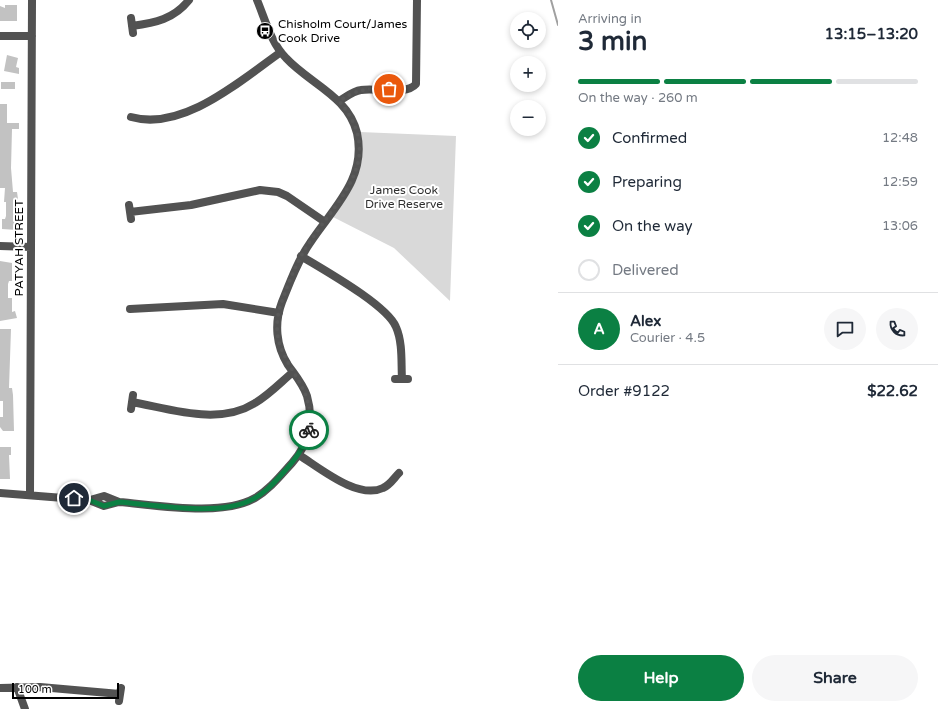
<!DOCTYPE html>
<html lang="en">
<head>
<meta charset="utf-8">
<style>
	:root { --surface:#fff; --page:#f6f6f7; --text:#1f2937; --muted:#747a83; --line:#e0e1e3; --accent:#0b8043 }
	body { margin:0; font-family:"Varela Round",sans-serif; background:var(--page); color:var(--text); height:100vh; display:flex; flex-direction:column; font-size:15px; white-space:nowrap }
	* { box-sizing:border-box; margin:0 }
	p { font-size:13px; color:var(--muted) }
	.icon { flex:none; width:22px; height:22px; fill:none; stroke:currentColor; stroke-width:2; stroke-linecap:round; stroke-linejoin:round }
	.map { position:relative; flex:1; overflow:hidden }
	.details { display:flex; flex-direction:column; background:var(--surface); width:380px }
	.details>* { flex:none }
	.controls { position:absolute; left:510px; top:12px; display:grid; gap:8px }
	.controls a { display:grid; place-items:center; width:36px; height:36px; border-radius:50%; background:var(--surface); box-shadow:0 2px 6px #0003; font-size:20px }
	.scale { position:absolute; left:12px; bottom:10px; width:107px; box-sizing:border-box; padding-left:4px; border:2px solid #000; border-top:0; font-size:11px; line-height:14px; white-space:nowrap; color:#000; -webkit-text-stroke:3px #fff; paint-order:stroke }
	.pin { position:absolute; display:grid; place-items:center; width:34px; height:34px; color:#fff; margin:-17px; border:2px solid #fff; border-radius:50%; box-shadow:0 1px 4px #0007 }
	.courier { position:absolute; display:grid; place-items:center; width:40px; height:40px; margin:-20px; border:3px solid #0b8043; border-radius:50%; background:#fff; color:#222; box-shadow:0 1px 5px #0007 }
	.summary em { font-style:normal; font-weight:800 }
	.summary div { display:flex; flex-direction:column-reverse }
	.summary { display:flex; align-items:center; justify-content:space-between; height:68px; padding:0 20px }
	h1 { font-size:26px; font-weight:800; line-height:30px }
	.bar { display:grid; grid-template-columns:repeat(4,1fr); gap:6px 4px; align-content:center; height:48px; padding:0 20px }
	.bar i { height:5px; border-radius:3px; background:var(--line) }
	.bar .on { background:var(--accent) }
	.bar p { grid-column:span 4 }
	.line { display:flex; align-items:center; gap:10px; padding:0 20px; border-top:1px solid var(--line) }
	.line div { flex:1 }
	.round { display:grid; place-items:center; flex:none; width:42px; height:42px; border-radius:21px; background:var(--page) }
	ol { padding:0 20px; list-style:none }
	li { display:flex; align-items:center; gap:12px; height:44px }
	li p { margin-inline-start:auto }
	li .icon { padding:4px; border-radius:50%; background:var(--accent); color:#fff; stroke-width:4 }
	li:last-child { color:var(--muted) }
	li i { width:22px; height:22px; border:2px solid var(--line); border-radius:50% }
	.button { display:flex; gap:8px; margin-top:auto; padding:8px 20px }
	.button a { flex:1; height:46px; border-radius:24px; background:var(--accent); color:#fff; font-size:16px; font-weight:800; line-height:46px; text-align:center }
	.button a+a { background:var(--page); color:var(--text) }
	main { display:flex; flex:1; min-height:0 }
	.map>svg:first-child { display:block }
	.green { fill:#d9d9d9 }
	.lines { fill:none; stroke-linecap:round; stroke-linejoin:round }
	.stream { stroke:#a0a0a0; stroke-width:2 }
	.building { fill:#c2c2c2 }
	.minor { stroke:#525252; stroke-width:8 }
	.done { stroke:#595959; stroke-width:4; stroke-dasharray:0 7.2 }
	.route { stroke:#0b8043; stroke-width:5 }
	.labels { text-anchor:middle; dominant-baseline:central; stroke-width:4; stroke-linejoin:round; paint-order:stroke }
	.poi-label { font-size:12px; fill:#000; stroke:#fff; text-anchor:start }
	.park-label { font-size:12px; fill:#303030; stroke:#fff }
	.street-label { font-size:12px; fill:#000; stroke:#fff }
</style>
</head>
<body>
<main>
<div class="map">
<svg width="558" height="709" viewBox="0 0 558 709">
	<rect width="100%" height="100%" fill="#fff"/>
	<!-- green -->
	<path class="green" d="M360,132L456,136L450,301L394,248L333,217C354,188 367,170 360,132Z"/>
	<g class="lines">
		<!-- stream -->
		<path class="stream" d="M551,0L558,25"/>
	</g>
	<!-- building -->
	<path class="building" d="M5,5H17V21H0V6L5,8Z
		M7,55L18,58L16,67L19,68V74L4,71Z
		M1,82H15V89H1Z
		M0,104H7V123H19V129H12L11,168L13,192H17L18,199L17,230L2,229V219H5L6,216V202H4L5,188H0Z
		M0,261L12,263V281H9L8,284V298H12V312L15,311L17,318L0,321Z
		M0,329H11L9,388H12L13,395L14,431H3L0,427V417H3V401H0Z
		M0,447H11V455H9L10,479H0Z"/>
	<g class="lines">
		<!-- minor -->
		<path class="minor" d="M131,18L133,33
			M132,26C155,23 174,19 189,0
			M0,36H32
			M339,101C346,97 353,91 361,90C376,87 406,96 416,84L417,0
			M131,117C183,132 241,80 281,52
			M129,205L131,219
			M130,212L191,205L260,190L278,192L287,196L325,222
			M0,246L31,247
			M301,256C324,270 387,305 396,327C403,343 401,363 402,379
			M130,309L223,304L279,313
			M395,379H408
			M132,402C171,409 219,426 255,403C269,395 281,382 293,372
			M131,409L133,395
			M299,455C320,468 358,500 383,488C390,485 394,478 399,473
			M0,493L89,500L104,506L119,502C156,505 222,517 255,498C270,489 280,476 292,463C309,444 314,420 307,396C303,384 295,375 288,365C276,346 274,323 282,302C290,282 298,260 310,243C333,208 367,179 357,133C348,96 310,84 286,58C271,43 265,19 257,0
			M30,495L32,0
			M90,500L104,496L119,502
			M17,687L25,709
			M0,688L40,687L120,694
			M119,701L121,688"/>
	</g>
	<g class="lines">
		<!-- done -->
		<path class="done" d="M309,430C318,377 262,360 281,304C288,283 297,261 309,243C340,196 387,158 339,101C358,89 367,88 389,89"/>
		<!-- route -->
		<path class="route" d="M74,498L89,500L104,506L119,502C155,505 217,516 249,501C263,495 273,484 282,474C295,460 304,448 309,430"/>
	</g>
	<!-- icons -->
	<defs>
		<g id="bus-disc" transform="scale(0.9)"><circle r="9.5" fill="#000" stroke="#fff"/><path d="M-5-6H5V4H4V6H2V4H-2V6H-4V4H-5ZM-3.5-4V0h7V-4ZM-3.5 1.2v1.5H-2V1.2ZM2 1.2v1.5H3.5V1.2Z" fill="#fff"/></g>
	</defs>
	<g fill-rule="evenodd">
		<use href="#bus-disc" x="265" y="31"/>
	</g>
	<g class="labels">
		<!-- poi labels -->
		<g class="poi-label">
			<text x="278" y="24">Chisholm Court/James<tspan x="278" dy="14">Cook Drive</tspan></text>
		</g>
		<!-- park labels -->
		<g class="park-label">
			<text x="404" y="190">James Cook<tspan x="404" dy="14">Drive Reserve</tspan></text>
		</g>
		<!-- street labels -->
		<g class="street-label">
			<text transform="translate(19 248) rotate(-90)">PATYAH STREET</text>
		</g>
	</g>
</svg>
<div class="controls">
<a><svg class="icon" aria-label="locate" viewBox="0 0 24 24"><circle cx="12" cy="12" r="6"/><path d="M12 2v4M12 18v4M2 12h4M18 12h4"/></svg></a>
<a>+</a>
<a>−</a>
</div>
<div class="scale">100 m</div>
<div class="pin" style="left:389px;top:89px;background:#ea580c"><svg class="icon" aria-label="bag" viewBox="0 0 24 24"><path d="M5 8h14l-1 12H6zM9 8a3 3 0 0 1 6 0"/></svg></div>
<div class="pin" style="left:74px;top:498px;background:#1f2937"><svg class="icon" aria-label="home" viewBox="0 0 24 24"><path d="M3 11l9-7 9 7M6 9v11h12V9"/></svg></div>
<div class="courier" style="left:309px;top:430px"><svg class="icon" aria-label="bike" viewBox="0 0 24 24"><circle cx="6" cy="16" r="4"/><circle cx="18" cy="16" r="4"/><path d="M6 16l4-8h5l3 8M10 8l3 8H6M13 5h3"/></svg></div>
</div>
<section class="details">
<div class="summary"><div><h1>3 min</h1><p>Arriving in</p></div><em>13:15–13:20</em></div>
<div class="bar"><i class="on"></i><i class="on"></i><i class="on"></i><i></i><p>On the way · 260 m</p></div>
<ol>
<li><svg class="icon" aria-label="check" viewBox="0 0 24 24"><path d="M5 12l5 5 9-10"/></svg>Confirmed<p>12:48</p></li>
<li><svg class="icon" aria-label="check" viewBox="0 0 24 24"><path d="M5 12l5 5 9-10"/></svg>Preparing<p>12:59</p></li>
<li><svg class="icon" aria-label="check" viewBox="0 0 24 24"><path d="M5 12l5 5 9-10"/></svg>On the way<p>13:06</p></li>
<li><i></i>Delivered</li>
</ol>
<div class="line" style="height:72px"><b class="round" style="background:var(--accent);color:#fff">A</b><div><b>Alex</b><p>Courier · 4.5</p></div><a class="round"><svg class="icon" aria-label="chat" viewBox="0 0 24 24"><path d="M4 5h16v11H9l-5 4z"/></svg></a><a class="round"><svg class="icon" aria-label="phone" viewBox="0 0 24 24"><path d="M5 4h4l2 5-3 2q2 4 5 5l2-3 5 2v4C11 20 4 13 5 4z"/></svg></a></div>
<div class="line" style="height:52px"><div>Order #9122</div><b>$22.62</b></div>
<div class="button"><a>Help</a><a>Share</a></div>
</section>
</main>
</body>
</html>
